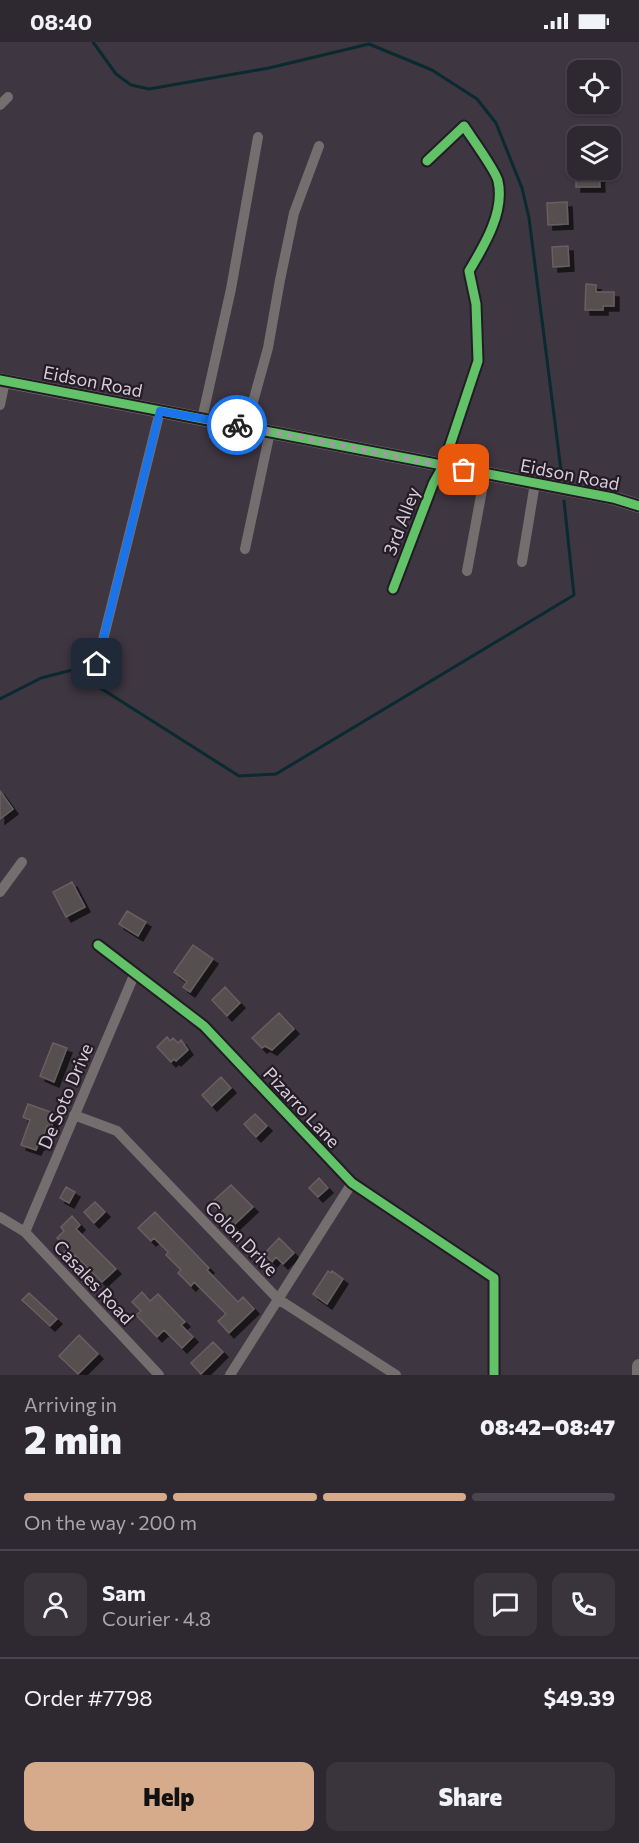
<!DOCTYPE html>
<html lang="en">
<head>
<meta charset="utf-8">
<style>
	:root { --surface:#2e2831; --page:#3a343d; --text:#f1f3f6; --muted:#a7a6ab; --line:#49444d; --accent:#d6ab8b }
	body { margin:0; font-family:Commissioner,sans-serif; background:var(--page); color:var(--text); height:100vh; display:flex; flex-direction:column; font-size:22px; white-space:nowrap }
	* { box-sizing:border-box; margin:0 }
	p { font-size:20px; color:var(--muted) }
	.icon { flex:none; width:33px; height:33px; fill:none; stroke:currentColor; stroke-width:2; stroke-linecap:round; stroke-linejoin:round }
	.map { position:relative; height:1333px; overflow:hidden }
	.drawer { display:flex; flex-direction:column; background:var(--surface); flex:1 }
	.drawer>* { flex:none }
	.fabs { position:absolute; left:567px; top:18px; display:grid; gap:12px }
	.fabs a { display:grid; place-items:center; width:54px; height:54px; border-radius:12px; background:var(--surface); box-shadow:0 2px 4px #0004,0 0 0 2px var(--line); font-size:30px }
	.pin { position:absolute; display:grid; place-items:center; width:51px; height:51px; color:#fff; margin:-26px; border-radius:12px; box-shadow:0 3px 9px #0006 }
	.courier { position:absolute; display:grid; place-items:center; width:60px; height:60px; margin:-30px; border:4px solid #1a73e8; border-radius:50%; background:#fff; color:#222; box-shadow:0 2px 8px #0007 }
	.summary em { font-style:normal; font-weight:800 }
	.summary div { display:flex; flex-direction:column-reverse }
	.summary { display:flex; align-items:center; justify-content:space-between; height:102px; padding:0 24px }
	h1 { font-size:39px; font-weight:800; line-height:45px }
	.bar { display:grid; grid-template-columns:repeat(4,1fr); gap:9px 6px; align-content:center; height:72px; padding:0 24px }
	.bar i { height:8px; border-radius:4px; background:var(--line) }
	.bar .selected { background:var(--accent) }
	.bar p { grid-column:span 4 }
	.line { display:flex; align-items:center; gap:15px; padding:0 24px; border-top:2px solid var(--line) }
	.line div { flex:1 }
	.round { display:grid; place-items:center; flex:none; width:63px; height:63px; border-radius:12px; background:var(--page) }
	.cta { display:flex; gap:12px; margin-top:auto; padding:12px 24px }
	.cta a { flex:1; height:69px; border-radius:12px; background:var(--accent); color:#111; font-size:24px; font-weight:800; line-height:69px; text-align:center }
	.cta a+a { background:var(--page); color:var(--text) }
	.status { display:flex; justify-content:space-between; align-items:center; height:42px; padding:0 30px; background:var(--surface); direction:ltr }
	.status svg { height:16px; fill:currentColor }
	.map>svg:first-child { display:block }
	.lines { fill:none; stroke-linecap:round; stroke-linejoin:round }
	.stream { stroke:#0a2a30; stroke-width:3 }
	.building { fill:#554f4f; stroke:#675f61; stroke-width:1.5; filter:url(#shadow) }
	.minor { stroke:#746e6e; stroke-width:10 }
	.tertiary { stroke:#746e6e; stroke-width:14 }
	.cycleway-casing { stroke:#231c26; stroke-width:13 }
	.cycleway { stroke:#61c268; stroke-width:9 }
	.done { stroke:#a299a5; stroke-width:6; stroke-dasharray:0 10.8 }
	.route { stroke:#1a73e8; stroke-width:8 }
	.labels { text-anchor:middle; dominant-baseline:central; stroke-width:4.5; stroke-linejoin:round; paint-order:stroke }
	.street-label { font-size:18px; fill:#d8cedb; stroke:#231c26 }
</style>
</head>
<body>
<div class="status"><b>08:40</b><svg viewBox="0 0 49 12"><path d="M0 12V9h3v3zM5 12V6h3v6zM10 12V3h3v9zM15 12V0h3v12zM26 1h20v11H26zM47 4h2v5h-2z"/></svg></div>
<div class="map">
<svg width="639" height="1333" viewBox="0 0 639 1333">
	<defs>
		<filter id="shadow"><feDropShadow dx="5" dy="5" stdDeviation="0" flood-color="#0009"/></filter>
	</defs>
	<rect width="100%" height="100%" fill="#3e3641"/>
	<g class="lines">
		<!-- stream -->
		<path class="stream" d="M93,0L116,32L131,43L149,47L269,26L369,2L432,28L477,57L496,81L522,146L529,176L561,428
			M0,657L41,636L72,628L239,734L276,732L574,553L564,459"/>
	</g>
	<!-- building -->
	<path class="building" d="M576,128H599L600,145H576Z
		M567,160L568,182L548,183L547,161Z
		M568,204L569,224L553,225L552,205Z
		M586,242L596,243V250H614V264H603V268H585Z
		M0,749L13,767L0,777Z
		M72,840L85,865L66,875L53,850Z
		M127,869L146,880L138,894L119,882Z
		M193,903L213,917L190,950L183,945L187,940L174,930Z
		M225,945L240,961L227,974L212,958Z
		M279,971L294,987L272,1008L265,1004L262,1006L252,996Z
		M167,995L170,999L173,996L178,1001L181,998L188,1008L176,1019L174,1017L171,1020L157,1005Z
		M53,1001L67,1006L54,1040L40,1034Z
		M221,1035L231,1046L212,1064L202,1053Z
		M28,1062L56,1072L51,1086L47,1084L40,1103H38L36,1108L21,1103L30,1078L23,1075Z
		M255,1072L267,1084L256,1095L244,1082Z
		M319,1136L328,1146L318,1155L309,1146Z
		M231,1143L253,1165L233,1184L211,1161Z
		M66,1145L75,1150L69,1161L60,1156Z
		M95,1160L105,1170L94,1181L84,1170Z
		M155,1170L209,1226L207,1228L238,1260L243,1255L254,1267L229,1291L218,1279L226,1272L194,1240L191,1244L178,1231L181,1228L166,1213L168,1210L154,1196L151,1199L138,1186Z
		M72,1174L80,1183L76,1187L116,1227L102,1240L75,1213L71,1217L64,1210L68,1207L57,1196L64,1189L61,1185Z
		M279,1196L294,1211L283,1222L276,1215L272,1220L264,1212Z
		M328,1229L331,1231L332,1229L343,1237L327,1262L313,1252Z
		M142,1250L150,1259L158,1252L185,1280L181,1283L193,1295L182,1306L164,1288L157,1295L136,1273L141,1269L132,1260Z
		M29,1251L57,1277L50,1284L22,1258Z
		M79,1293L98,1312L78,1332L59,1314Z
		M213,1300L223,1310L201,1332L191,1321Z"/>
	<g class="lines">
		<!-- minor -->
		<path class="minor" d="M0,63L8,55
			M0,363L5,339
			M202,377L231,247L258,95
			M246,385L268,306L280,238L294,171L319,104
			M245,507L270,390
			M522,520L535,441
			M467,529L485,432
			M393,547L433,442L443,424L478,319L476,262L469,229C484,204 505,170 498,139C496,129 471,95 464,84L427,119
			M97,622L160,369
			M0,850L22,820
			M98,903L204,984L352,1141L494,1236V1333
			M74,1073L117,1089L278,1257L396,1333
			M0,1175L25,1190L159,1333
			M25,1190L135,931
			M230,1333L352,1141"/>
		<!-- tertiary -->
		<path class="tertiary" d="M0,338L613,456L639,464
			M639,1333V1324"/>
		<!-- cycleway casing -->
		<g class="cycleway-casing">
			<path id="cycleway" d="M0,338L613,456L639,464
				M393,547L433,442L443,424L478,319L476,262L469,229C484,204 505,170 498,139C496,129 471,95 464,84L427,119
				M98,903L204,984L352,1141L494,1236V1333"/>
		</g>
		<!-- cycleway -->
		<use href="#cycleway" class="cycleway"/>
	</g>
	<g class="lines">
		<!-- done -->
		<path class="done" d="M237,383L464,428"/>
		<!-- route -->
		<path class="route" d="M97,622L160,369L237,383"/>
	</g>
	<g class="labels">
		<!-- street labels -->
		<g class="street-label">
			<text transform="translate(93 339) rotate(11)">Eidson Road</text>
			<text transform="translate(570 432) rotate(11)">Eidson Road</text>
			<text transform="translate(401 479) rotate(-69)">3rd Alley</text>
			<text transform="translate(65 1054) rotate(-67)">De Soto Drive</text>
			<text transform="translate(302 1065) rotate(47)">Pizarro Lane</text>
			<text transform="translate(242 1196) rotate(46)">Colon Drive</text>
			<text transform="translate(94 1240) rotate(47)">Casales Road</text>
		</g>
	</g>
</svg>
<div class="fabs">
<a><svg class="icon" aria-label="locate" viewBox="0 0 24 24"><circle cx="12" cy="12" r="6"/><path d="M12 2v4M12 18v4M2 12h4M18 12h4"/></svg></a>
<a><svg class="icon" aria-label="layers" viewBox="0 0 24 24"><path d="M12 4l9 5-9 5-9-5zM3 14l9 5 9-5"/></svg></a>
</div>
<div class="pin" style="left:464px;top:428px;background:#ea580c"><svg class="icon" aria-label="bag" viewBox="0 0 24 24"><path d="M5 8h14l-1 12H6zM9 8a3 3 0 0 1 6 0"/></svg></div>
<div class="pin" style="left:97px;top:622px;background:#1f2937"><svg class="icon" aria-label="home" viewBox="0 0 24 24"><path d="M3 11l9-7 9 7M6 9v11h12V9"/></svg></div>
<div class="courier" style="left:237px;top:383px"><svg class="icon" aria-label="bike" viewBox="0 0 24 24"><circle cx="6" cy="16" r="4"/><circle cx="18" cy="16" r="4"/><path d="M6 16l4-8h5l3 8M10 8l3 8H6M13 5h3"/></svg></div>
</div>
<section class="drawer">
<div class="summary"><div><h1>2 min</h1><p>Arriving in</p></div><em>08:42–08:47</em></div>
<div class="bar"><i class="selected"></i><i class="selected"></i><i class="selected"></i><i></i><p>On the way · 200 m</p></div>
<div class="line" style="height:108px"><a class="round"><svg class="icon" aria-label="person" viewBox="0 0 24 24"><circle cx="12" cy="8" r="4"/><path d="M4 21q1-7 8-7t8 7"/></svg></a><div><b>Sam</b><p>Courier · 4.8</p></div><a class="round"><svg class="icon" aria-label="chat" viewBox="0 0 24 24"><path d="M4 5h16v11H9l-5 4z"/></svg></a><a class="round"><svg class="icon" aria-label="phone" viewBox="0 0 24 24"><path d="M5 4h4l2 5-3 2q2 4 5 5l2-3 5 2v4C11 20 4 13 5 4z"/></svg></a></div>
<div class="line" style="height:78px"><div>Order #7798</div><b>$49.39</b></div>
<div class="cta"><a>Help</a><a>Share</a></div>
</section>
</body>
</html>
